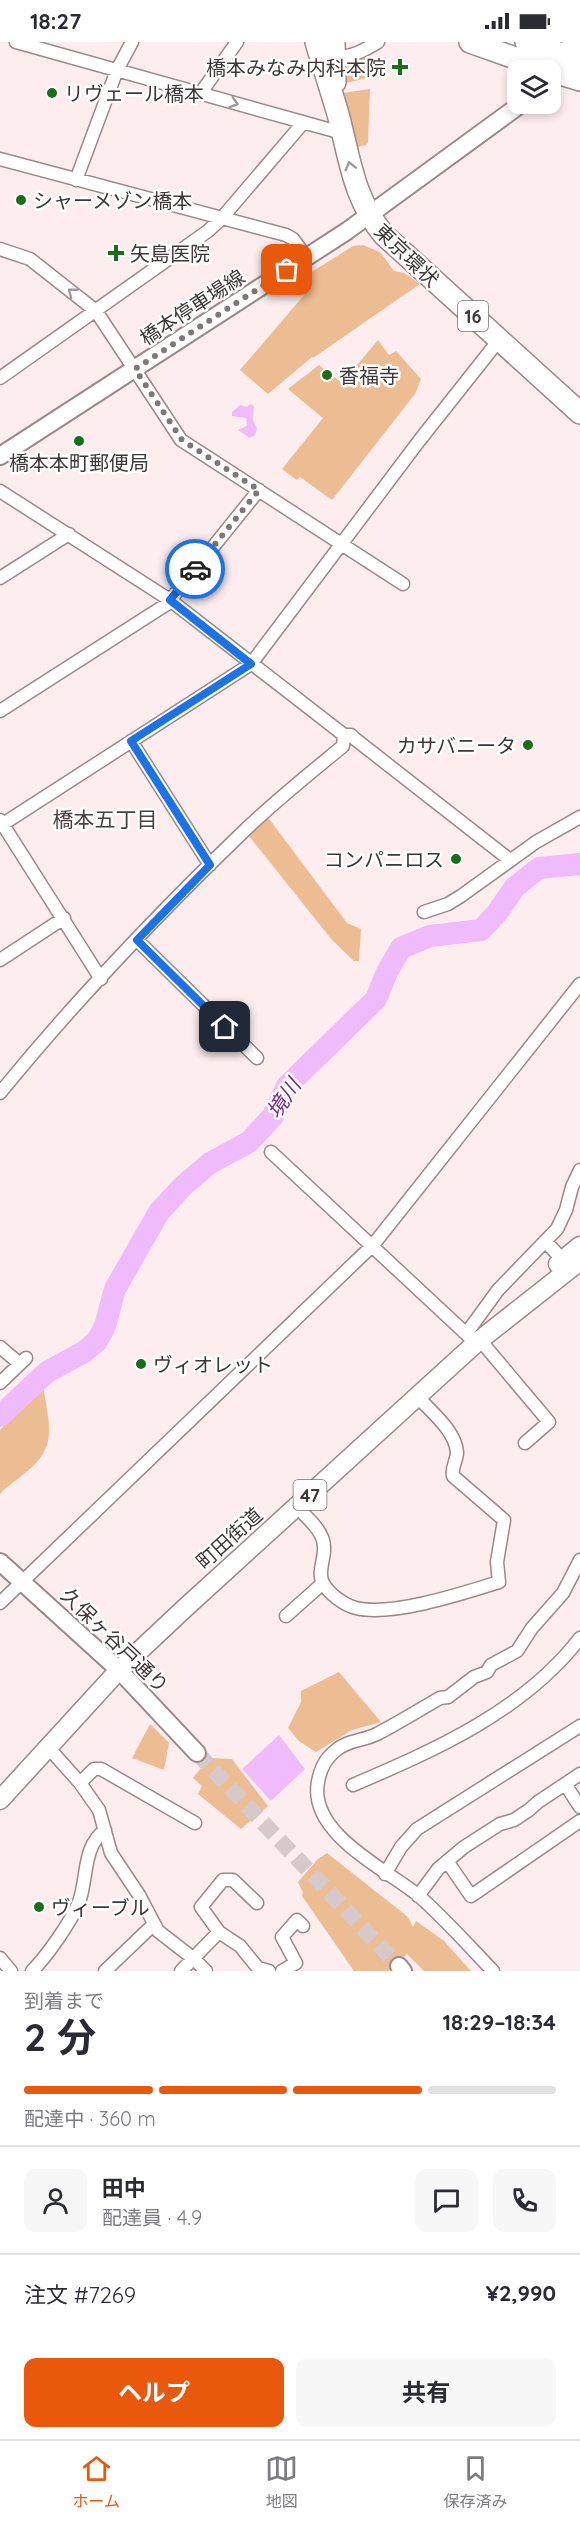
<!DOCTYPE html>
<html lang="ja">
<head>
<meta charset="utf-8">
<style>
	:root { --surface:#fff; --page:#f7f7f7; --text:#2b2b33; --muted:#7c7c81; --line:#e1e1e2; --accent:#ea580c }
	body { margin:0; font-family:Quicksand,"Noto Sans JP",sans-serif; background:var(--page); color:var(--text); height:100vh; display:flex; flex-direction:column; font-size:22px; white-space:nowrap }
	* { box-sizing:border-box; margin:0 }
	p { font-size:20px; color:var(--muted) }
	.icon { flex:none; width:33px; height:33px; fill:none; stroke:currentColor; stroke-width:2; stroke-linecap:round; stroke-linejoin:round }
	.map { position:relative; height:1929px; overflow:hidden }
	.sheet { display:flex; flex-direction:column; background:var(--surface); flex:1 }
	.sheet>* { flex:none }
	.buttons { position:absolute; left:507px; top:18px; display:grid; gap:12px }
	.buttons a { display:grid; place-items:center; width:54px; height:54px; border-radius:12px; background:var(--surface); box-shadow:0 3px 9px #0003; font-size:30px }
	.pin { position:absolute; display:grid; place-items:center; width:51px; height:51px; color:#fff; margin:-26px; border-radius:12px; box-shadow:0 3px 9px #0006 }
	.courier { position:absolute; display:grid; place-items:center; width:60px; height:60px; margin:-30px; border:4px solid #1a73e8; border-radius:50%; background:#fff; color:#222; box-shadow:0 2px 8px #0007 }
	.summary em { font-style:normal; font-weight:700 }
	.summary div { display:flex; flex-direction:column-reverse }
	.summary { display:flex; align-items:center; justify-content:space-between; height:102px; padding:0 24px }
	h1 { font-size:39px; font-weight:700; line-height:45px }
	.bar { display:grid; grid-template-columns:repeat(4,1fr); gap:9px 6px; align-content:center; height:72px; padding:0 24px }
	.bar i { height:8px; border-radius:4px; background:var(--line) }
	.bar .current { background:var(--accent) }
	.bar p { grid-column:span 4 }
	.line { display:flex; align-items:center; gap:15px; padding:0 24px; border-top:2px solid var(--line) }
	.line div { flex:1 }
	.round { display:grid; place-items:center; flex:none; width:63px; height:63px; border-radius:12px; background:var(--page) }
	.button { display:flex; gap:12px; margin-top:auto; padding:12px 24px }
	.button a { flex:1; height:69px; border-radius:12px; background:var(--accent); color:#fff; font-size:24px; font-weight:700; line-height:69px; text-align:center }
	.button a+a { background:var(--page); color:var(--text) }
	.status { display:flex; justify-content:space-between; align-items:center; height:42px; padding:0 30px; background:var(--surface); direction:ltr }
	.status svg { height:16px; fill:currentColor }
	.menu { display:flex; justify-content:space-around; align-items:center; height:84px; border-top:2px solid var(--line); background:var(--surface); font-size:16px; color:var(--muted) }
	.menu a { display:grid; justify-items:center; gap:3px }
	.menu .current { color:var(--accent) }
	.map>svg:first-child { display:block }
	.green { fill:#ecbd92 }
	.water { fill:#efbbfc }
	.lines { fill:none; stroke-linecap:round; stroke-linejoin:round }
	.river { stroke:#efbbfc; stroke-width:22 }
	.secondary-tunnel { stroke:#d7c8c9; stroke-width:16; stroke-dasharray:16 8; stroke-linecap:butt }
	.street-casing { stroke:#9b898a; stroke-width:15 }
	.secondary-casing { stroke:#9b898a; stroke-width:20 }
	.primary-casing { stroke:#9b898a; stroke-width:21 }
	.highway-casing { stroke:#9b898a; stroke-width:24 }
	.street { stroke:#fff; stroke-width:12 }
	.secondary { stroke:#fff; stroke-width:16 }
	.primary { stroke:#fff; stroke-width:18 }
	.highway { stroke:#fff; stroke-width:21 }
	.oneway { stroke:#9e9a9b }
	.done { stroke:#817677; stroke-width:6; stroke-dasharray:0 10.8 }
	.route { stroke:#1a73e8; stroke-width:8 }
	.poi-dot { fill:#176f19; stroke:#fff; stroke-width:2 }
	.labels { text-anchor:middle; dominant-baseline:central; stroke-width:5; stroke-linejoin:round; paint-order:stroke }
	.shield { fill:#fff; stroke:#787273; stroke-width:1.5 }
	.shield-label { font-size:18px; font-weight:bold; fill:#3e3637 }
	.poi-label { font-size:20px; fill:#3e3637; stroke:#fff; text-anchor:start }
	.street-label { font-size:20px; fill:#3e3637; stroke:#fff }
	.neighbourhood-label { font-size:21px; fill:#4d3e3f; stroke:#fff }
	.water-label { font-size:21px; font-style:italic; fill:#732885; stroke:#fff }
</style>
</head>
<body>
<div class="status"><b>18:27</b><svg viewBox="0 0 49 12"><path d="M0 12V9h3v3zM5 12V6h3v6zM10 12V3h3v9zM15 12V0h3v12zM26 1h20v11H26zM47 4h2v5h-2z"/></svg></div>
<div class="map">
<svg width="580" height="1929" viewBox="0 0 580 1929">
	<rect width="100%" height="100%" fill="#fdedee"/>
	<!-- green -->
	<path class="green" d="M367,13L369,31L367,36L342,42L344,21Z
		M370,47L368,101L366,103L353,106L343,51Z
		M363,203L380,210L394,229L404,231L420,242L313,316L312,315L268,352L240,328L311,245L302,236L353,204Z
		M378,298L389,313L396,309L421,337L415,352L332,458L300,435L297,438L282,427L323,376L288,347L319,323L342,341Z
		M267,774L347,881L361,887L359,919H354L332,898L249,794L250,789Z
		M43,1342C48,1381 60,1404 25,1431C16,1439 8,1443 0,1452V1388Z
		M339,1630L381,1680L352,1688L316,1710L299,1699L288,1686L301,1660V1649Z
		M150,1682L169,1701L164,1728L132,1716Z
		M209,1716L232,1717L268,1764L241,1787L198,1752L202,1744L193,1736Z
		M327,1811L408,1875L413,1885L416,1879L444,1899L471,1929H424L407,1912L388,1929H354L302,1854L303,1850L298,1840L318,1817Z"/>
	<!-- water -->
	<path class="water" d="M250,362L254,364L253,378L257,386L255,393L250,396L238,388L247,384L246,376L232,374V370L240,363L247,365Z
		M279,1693L305,1727L271,1759L242,1727Z"/>
	<g class="lines">
		<!-- river -->
		<path class="river" d="M0,1374L47,1330L84,1310L97,1299L105,1284L115,1247L159,1170L183,1144L210,1121L249,1100L273,1074L287,1044L376,957L387,930L401,906L430,894L481,888L497,871L515,845L539,826L580,822"/>
		<!-- secondary-tunnel -->
		<path class="secondary-tunnel" d="M197,1711L399,1924"/>
		<!-- street casing -->
		<g class="street-casing">
			<path id="street" d="M16,0L342,91
				M335,15C352,15 363,9 378,0
				M200,52L237,0
				M0,117L286,193L293,197L307,216
				M76,138L117,28L132,0
				M0,207L30,217L96,269L181,398L403,542
				M0,336L208,189L221,177L303,81
				M0,449L170,558L344,693H351L355,697L510,818
				M0,536L69,492
				M0,669L167,562L259,448
				M131,699L210,823
				M0,778L101,937
				M0,784L251,622L419,399L499,298
				M424,870L448,862L461,854L536,800L580,775
				M137,898L257,1016
				M0,918L64,876
				M0,1051C75,959 158,872 243,790C274,760 309,732 343,704L344,693
				M271,1110L476,1301
				M545,1199L563,1218
				M466,1292L498,1248L557,1187L566,1168L572,1145L580,1128
				M480,1298L549,1380L525,1401
				M0,1305L19,1321
				M0,1341L26,1316
				M297,1465C307,1476 324,1489 324,1505C325,1517 317,1530 323,1541C329,1552 344,1563 356,1566C391,1575 464,1551 499,1540L497,1520L504,1478L453,1434C451,1425 457,1419 457,1410C455,1388 431,1370 418,1355
				M0,1561L373,1203L580,942
				M286,1574L323,1541
				M47,1704L80,1741L99,1768L111,1811L139,1853L158,1889L194,1917L206,1929
				M80,1741L94,1727H101L195,1781
				M565,1742L580,1765
				M353,1743C435,1708 524,1669 580,1596
				M447,1819L471,1854L580,1779
				M385,1832L401,1805L417,1787L580,1684
				M418,1854L438,1827L464,1805L500,1782L514,1778L529,1768L538,1760L580,1732
				M257,1861L233,1838H223L201,1865L219,1890L240,1904L258,1926L269,1929
				M0,1916L11,1929
				M32,1929C47,1914 71,1880 79,1860C88,1836 82,1805 105,1788
				M105,1929L154,1882
				M181,1929L219,1890
				M282,1929L296,1921L282,1895L297,1878L303,1884
				M493,1929C469,1904 445,1877 419,1854C388,1828 308,1792 318,1740C320,1728 325,1717 335,1709C347,1698 363,1699 377,1692C398,1681 419,1668 440,1656L448,1655L474,1635L487,1630L491,1623L517,1609L532,1586L563,1551L580,1518"/>
		</g>
		<!-- secondary casing -->
		<g class="secondary-casing">
			<path id="secondary" d="M0,414L347,189L521,62
				M0,1520L119,1628L197,1711
				M399,1924L403,1929"/>
		</g>
		<!-- primary casing -->
		<g class="primary-casing">
			<path id="primary" d="M558,1222L580,1204
				M0,1758L119,1628L185,1566L476,1301L580,1219"/>
		</g>
		<!-- highway casing -->
		<g class="highway-casing">
			<path id="highway" d="M316,0C323,24 331,48 338,72C350,117 353,156 384,193L580,371
				M334,0L335,40
				M470,0L549,28
				M526,0L580,18
				M573,0L580,2
				M550,29L580,38"/>
		</g>
		<!-- street -->
		<use href="#street" class="street"/>
		<!-- secondary -->
		<use href="#secondary" class="secondary"/>
		<!-- primary -->
		<use href="#primary" class="primary"/>
		<!-- highway -->
		<use href="#highway" class="highway"/>
	</g>
	<!-- one-way arrows -->
	<defs><path id="oneway-chevron" d="M-2-3.5L2.5 0L-2 3.5" fill="none" stroke-width="1.6" stroke-linecap="round" stroke-linejoin="round" transform="scale(1.5)"/></defs>
	<g class="oneway">
		<use href="#oneway-chevron" transform="translate(234 61) rotate(16)"/>
		<use href="#oneway-chevron" transform="translate(350 124) rotate(-104)"/>
		<use href="#oneway-chevron" transform="translate(72 250) rotate(-142)"/>
	</g>
	<g class="lines">
		<!-- done -->
		<path class="done" d="M195,527L259,448L182,398L135,327L287,228"/>
		<!-- route -->
		<path class="route" d="M195,527L170,558L251,622L131,699L210,823L137,898L225,985"/>
	</g>
	<!-- markers -->
	<g class="poi-dot">
		<path d="M397 16h6v6h6v6h-6v6h-6v-6h-6v-6h6z"/>
		<circle cx="52" cy="51" r="6"/>
		<circle cx="21" cy="158" r="6"/>
		<path d="M113 202h6v6h6v6h-6v6h-6v-6h-6v-6h6z"/>
		<circle cx="327" cy="333" r="6"/>
		<circle cx="79" cy="399" r="6"/>
		<circle cx="528" cy="703" r="6"/>
		<circle cx="456" cy="817" r="6"/>
		<circle cx="141" cy="1322" r="6"/>
		<circle cx="39" cy="1865" r="6"/>
	</g>
	<g class="labels">
		<!-- shield labels -->
		<g class="shield">
			<rect x="458" y="259" width="30" height="30" rx="4.5"/>
			<rect x="293.5" y="1438" width="33" height="30" rx="4.5"/>
		</g>
		<g class="shield-label">
			<text x="473" y="274">16</text>
			<text x="310" y="1453">47</text>
		</g>
		<!-- poi labels -->
		<g class="poi-label">
			<text x="386" y="25" text-anchor="end">橋本みなみ内科本院</text>
			<text x="64" y="51">リヴェール橋本</text>
			<text x="33" y="158">シャーメゾン橋本</text>
			<text x="130" y="211">矢島医院</text>
			<text x="339" y="333">香福寺</text>
			<text x="79" y="420" text-anchor="middle">橋本本町郵便局</text>
			<text x="516" y="703" text-anchor="end">カサバニータ</text>
			<text x="444" y="817" text-anchor="end">コンパニロス</text>
			<text x="153" y="1322">ヴィオレット</text>
			<text x="51" y="1865">ヴィーブル</text>
		</g>
		<!-- street labels -->
		<g class="street-label">
			<text transform="translate(407 213) rotate(44)">東京環状</text>
			<text transform="translate(192 265) rotate(-33)">橋本停車場線</text>
			<text transform="translate(229 1496) rotate(-42)">町田街道</text>
			<text transform="translate(115 1598) rotate(44)">久保ヶ谷戸通り</text>
		</g>
		<!-- neighbourhood labels -->
		<g class="neighbourhood-label">
			<text x="105" y="777">橋本五丁目</text>
		</g>
		<!-- water labels -->
		<g class="water-label">
			<text transform="translate(283 1056) rotate(-56)">境川</text>
		</g>
	</g>
</svg>
<div class="buttons">
<a><svg class="icon" aria-label="layers" viewBox="0 0 24 24"><path d="M12 4l9 5-9 5-9-5zM3 14l9 5 9-5"/></svg></a>
</div>
<div class="pin" style="left:287px;top:228px;background:#ea580c"><svg class="icon" aria-label="bag" viewBox="0 0 24 24"><path d="M5 8h14l-1 12H6zM9 8a3 3 0 0 1 6 0"/></svg></div>
<div class="pin" style="left:225px;top:985px;background:#1f2937"><svg class="icon" aria-label="home" viewBox="0 0 24 24"><path d="M3 11l9-7 9 7M6 9v11h12V9"/></svg></div>
<div class="courier" style="left:195px;top:527px"><svg class="icon" aria-label="car" viewBox="0 0 24 24"><path d="M5 17H2v-5l4-1 3-4h7l3 4 3 1v5h-3M9 17h6M6 11h13"/><circle cx="7" cy="17" r="2"/><circle cx="17" cy="17" r="2"/></svg></div>
</div>
<section class="sheet">
<div class="summary"><div><h1>2 分</h1><p>到着まで</p></div><em>18:29–18:34</em></div>
<div class="bar"><i class="current"></i><i class="current"></i><i class="current"></i><i></i><p>配達中 · 360 m</p></div>
<div class="line" style="height:108px"><a class="round"><svg class="icon" aria-label="person" viewBox="0 0 24 24"><circle cx="12" cy="8" r="4"/><path d="M4 21q1-7 8-7t8 7"/></svg></a><div><b>田中</b><p>配達員 · 4.9</p></div><a class="round"><svg class="icon" aria-label="chat" viewBox="0 0 24 24"><path d="M4 5h16v11H9l-5 4z"/></svg></a><a class="round"><svg class="icon" aria-label="phone" viewBox="0 0 24 24"><path d="M5 4h4l2 5-3 2q2 4 5 5l2-3 5 2v4C11 20 4 13 5 4z"/></svg></a></div>
<div class="line" style="height:78px"><div>注文 #7269</div><b>¥2,990</b></div>
<div class="button"><a>ヘルプ</a><a>共有</a></div>
</section>
<nav class="menu">
<a class="current"><svg class="icon" aria-label="home" viewBox="0 0 24 24"><path d="M3 11l9-7 9 7M6 9v11h12V9"/></svg>ホーム</a>
<a><svg class="icon" aria-label="map" viewBox="0 0 24 24"><path d="M3 6l6-2 6 2 6-2v14l-6 2-6-2-6 2zM9 4v14M15 6v14"/></svg>地図</a>
<a><svg class="icon" aria-label="saved" viewBox="0 0 24 24"><path d="M7 4h10v16l-5-4-5 4z"/></svg>保存済み</a>
</nav>
</body>
</html>
